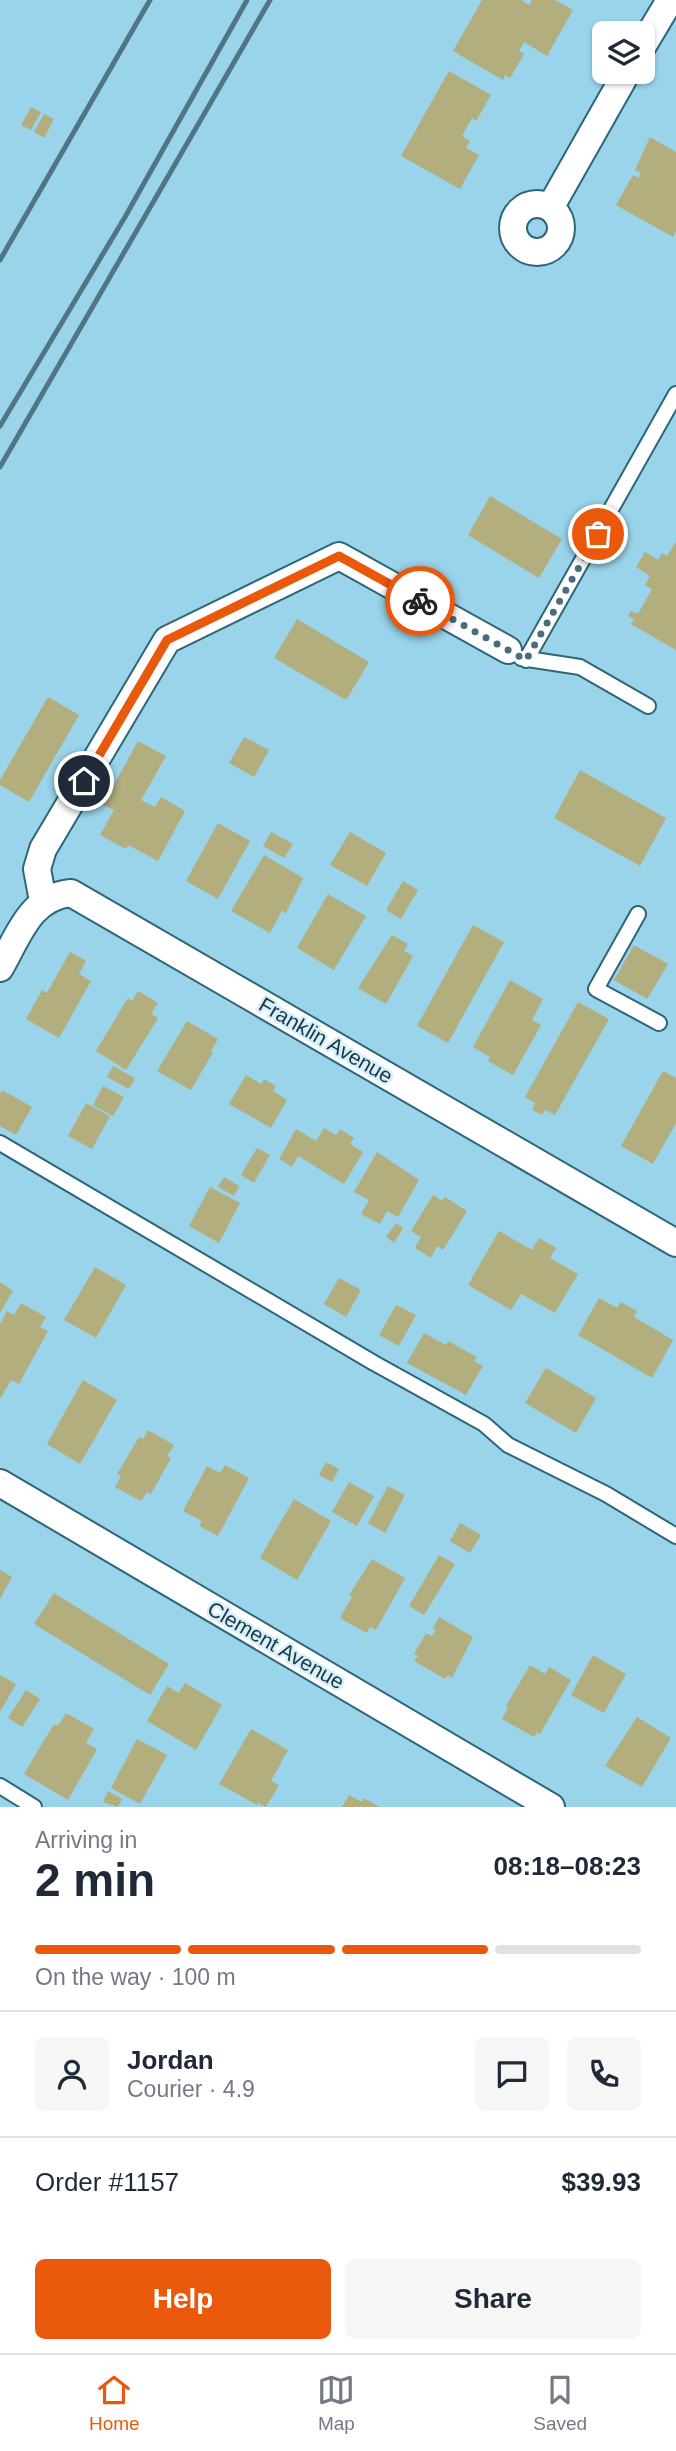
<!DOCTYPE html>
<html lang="en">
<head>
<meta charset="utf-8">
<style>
	:root { --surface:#fff; --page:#f6f6f7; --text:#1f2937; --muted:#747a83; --line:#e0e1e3; --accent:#ea580c }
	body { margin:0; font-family:Arial,sans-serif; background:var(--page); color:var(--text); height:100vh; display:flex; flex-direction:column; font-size:26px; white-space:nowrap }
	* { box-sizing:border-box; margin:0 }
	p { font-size:23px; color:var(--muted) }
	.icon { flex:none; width:38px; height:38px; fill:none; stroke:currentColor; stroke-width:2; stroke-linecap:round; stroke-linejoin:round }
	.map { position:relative; height:1807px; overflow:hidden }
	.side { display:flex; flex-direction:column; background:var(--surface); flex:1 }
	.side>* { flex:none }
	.controls { position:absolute; left:592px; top:21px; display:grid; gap:14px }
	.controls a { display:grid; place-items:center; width:63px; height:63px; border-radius:10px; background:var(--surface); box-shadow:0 2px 5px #0004; font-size:35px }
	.pin { position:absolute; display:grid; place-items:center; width:60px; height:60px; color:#fff; margin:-30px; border:4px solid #fff; border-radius:50%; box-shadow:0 2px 7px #0007 }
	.courier { position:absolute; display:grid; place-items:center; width:70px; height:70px; margin:-35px; border:5px solid #ea580c; border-radius:50%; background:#fff; color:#222; box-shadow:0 2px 9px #0007 }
	.head em { font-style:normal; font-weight:600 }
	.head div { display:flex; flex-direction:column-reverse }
	.head { display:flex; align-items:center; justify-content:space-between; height:119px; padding:0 35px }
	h1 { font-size:46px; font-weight:600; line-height:52px }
	.bar { display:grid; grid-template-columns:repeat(4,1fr); gap:10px 7px; align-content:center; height:84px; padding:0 35px }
	.bar i { height:9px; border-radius:5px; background:var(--line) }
	.bar .active { background:var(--accent) }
	.bar p { grid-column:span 4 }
	.line { display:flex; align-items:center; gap:18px; padding:0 35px; border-top:2px solid var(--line) }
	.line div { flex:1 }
	.round { display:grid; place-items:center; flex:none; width:74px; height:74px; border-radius:10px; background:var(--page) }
	.cta { display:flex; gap:14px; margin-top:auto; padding:14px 35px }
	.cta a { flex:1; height:80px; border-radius:10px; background:var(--accent); color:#fff; font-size:28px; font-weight:600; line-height:80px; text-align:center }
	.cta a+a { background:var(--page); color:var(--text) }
	.tab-bar { display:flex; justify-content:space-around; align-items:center; height:98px; border-top:2px solid var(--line); background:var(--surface); font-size:19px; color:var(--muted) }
	.tab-bar a { display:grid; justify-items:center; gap:4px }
	.tab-bar .active { color:var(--accent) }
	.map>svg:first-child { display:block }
	.building { fill:#b2ae7d }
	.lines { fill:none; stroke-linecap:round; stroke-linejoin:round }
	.service-casing { stroke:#2d6579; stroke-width:18 }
	.minor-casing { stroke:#2d6579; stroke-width:30 }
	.service { stroke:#fff; stroke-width:14 }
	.minor { stroke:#fff; stroke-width:26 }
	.rail { stroke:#507684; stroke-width:5 }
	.done { stroke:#496d7b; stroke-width:7; stroke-dasharray:0 12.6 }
	.route { stroke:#ea580c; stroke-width:9 }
	.labels { text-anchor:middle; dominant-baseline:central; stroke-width:5; stroke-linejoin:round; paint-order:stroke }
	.street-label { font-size:21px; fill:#1e363f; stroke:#d4f0fb }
</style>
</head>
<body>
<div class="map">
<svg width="676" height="1807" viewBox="0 0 676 1807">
	<rect width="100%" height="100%" fill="#9ad4ea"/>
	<!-- building -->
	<path class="building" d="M482,0H521L529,5L532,0H555L573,10L547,56L524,42L519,51L524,54L510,78L505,75L503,80L453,51Z
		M449,71L491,95L476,121L472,118L462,136L470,141L466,148L479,155L460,189L401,156Z
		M31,107L41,112L31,130L21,125Z
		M44,114L54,119L44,138L34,132Z
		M650,137L676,152V231L673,237L616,205L633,175L638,178L641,173L635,170Z
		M490,496L562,539L539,578L468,535Z
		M676,542V650L631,624L634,619L628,616L631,611L638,614L652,589L645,585L650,576L636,567L645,552L658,560L662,553L667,556Z
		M297,619L369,662L346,700L274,658Z
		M48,697L79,715L29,802L0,785V780Z
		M244,737L269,750L254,777L229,763Z
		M138,741L166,756L141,800L155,807L161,797L185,811L158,861L128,845L126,849L100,835L114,810L103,805Z
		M580,770L666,818L640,866L554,818Z
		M218,823L250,841L218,899L186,881Z
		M271,832L293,844L284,858L263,846Z
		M350,832L386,853L367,886L330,865Z
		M264,855L303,878L286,913L282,911L270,933L231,911Z
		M403,881L418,890L401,919L386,910Z
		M328,894L366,916L334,970L297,948Z
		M473,925L504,942L448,1043L417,1026Z
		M392,935L408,944L404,951L413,956L386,1004L358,988Z
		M634,945L668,964L647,999L614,980Z
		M70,952L86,961L79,974L91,981L59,1038L26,1019L42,990L47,993Z
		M510,980L543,999L532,1020L541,1025L513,1075L488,1061L490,1057L473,1047Z
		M138,991L158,1003L151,1014L158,1018L126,1070L96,1051L128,998L132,1001Z
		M578,1002L609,1019L555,1115L545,1110L542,1115L532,1110L535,1103L525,1097Z
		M187,1021L218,1039L211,1051L213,1052L191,1090L157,1071Z
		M113,1066L135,1078L129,1089L107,1077Z
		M663,1071L676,1078V1123L653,1164L621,1146Z
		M246,1075L261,1084L264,1079L276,1086L273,1091L287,1100L271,1128L229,1104Z
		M103,1086L124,1097L113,1116L93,1105Z
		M2,1090L32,1107L16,1135L0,1126V1094Z
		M86,1103L110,1116L92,1149L68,1136Z
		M324,1128L336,1135L340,1129L354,1138L350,1144L363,1152L344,1184L298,1156L292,1167L279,1159L296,1129L316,1141Z
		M257,1148L270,1155L254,1183L241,1175Z
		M377,1152L419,1180L398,1217L387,1211L380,1224L361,1214L369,1200L354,1192Z
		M224,1177L239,1186L234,1196L218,1187Z
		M210,1187L240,1203L219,1243L189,1226Z
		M433,1195L442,1201L445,1197L467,1211L443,1250L437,1246L431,1258L415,1248L421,1237L411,1231Z
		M396,1223L403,1228L394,1243L386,1237Z
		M499,1231L532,1250L539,1238L556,1248L550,1258L578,1274L555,1313L521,1294L511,1310L468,1285Z
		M95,1267L126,1285L96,1338L64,1320Z
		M339,1278L361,1290L346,1317L324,1304Z
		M0,1282L13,1291L0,1313Z
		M599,1298L617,1308L621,1302L637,1311L634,1317L673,1340L652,1378L578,1335Z
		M21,1303L46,1317L40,1327L48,1331L19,1384L11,1380L0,1399V1324L7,1311L14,1315Z
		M396,1305L416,1315L399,1346L379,1335Z
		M424,1333L446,1345L448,1341L477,1357L474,1361L483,1366L466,1395L407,1363Z
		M546,1368L596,1398L576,1433L525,1403Z
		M83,1380L117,1400L80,1464L47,1444Z
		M148,1430L174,1445L167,1456L171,1458L151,1494L147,1492L141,1501L115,1487L121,1476L117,1474L139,1437L143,1439Z
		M326,1462L339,1469L332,1482L319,1475Z
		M225,1465L249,1478L218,1536L199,1526L202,1521L183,1511L207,1466L220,1473Z
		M349,1482L374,1496L357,1526L332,1512Z
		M388,1486L405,1495L385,1533L368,1523Z
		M294,1499L331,1521L297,1580L260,1558Z
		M460,1523L481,1535L470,1553L450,1541Z
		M439,1555L455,1564L424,1615L409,1606Z
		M372,1559L405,1578L376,1630L370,1627L367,1633L340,1618L352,1597L349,1595Z
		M0,1570L12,1577L0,1599Z
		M54,1593L169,1664L150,1695L34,1624Z
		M439,1617L473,1637L452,1678L448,1675L445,1679L414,1661L418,1656L414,1654L426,1633L432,1636L436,1630L433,1628Z
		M593,1655L626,1674L604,1713L571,1695Z
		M530,1665L545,1674L549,1667L571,1680L540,1734L537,1732L534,1737L502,1719L508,1708L506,1706Z
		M0,1675L16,1684L0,1712Z
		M185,1683L222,1705L196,1750L147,1721L167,1686L179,1693Z
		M26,1690L40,1699L22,1727L8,1718Z
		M66,1713L94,1729L86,1743L97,1749L68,1800L24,1774L54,1724L58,1726Z
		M637,1717L671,1738L642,1787L605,1766Z
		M251,1729L288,1750L271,1781L279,1785L266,1807L258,1803L257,1805L219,1784Z
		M137,1739L167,1755L140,1804L111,1788Z
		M108,1791L122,1799L118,1807L103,1802Z
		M349,1795L362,1802L364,1798L379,1807H342Z"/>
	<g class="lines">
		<!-- service casing -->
		<g class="service-casing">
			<path id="service" d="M521,658L580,667L648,706
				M526,660L676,394
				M638,914L596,989L659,1023
				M0,1143L374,1363L484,1424L508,1445L606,1494L676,1536
				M0,1786L34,1807"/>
		</g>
		<!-- minor casing -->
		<g class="minor-casing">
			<path id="minor" d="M642,47L670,0
				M513 228a24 24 0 1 1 48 0a24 24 0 1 1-48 0Z
				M550,208L627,72
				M43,901L37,869L43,849L167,640L339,556L508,650
				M0,968C19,935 30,897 71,893L676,1243
				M0,1483L551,1807"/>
		</g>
		<!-- service -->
		<use href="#service" class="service"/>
		<!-- minor -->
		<use href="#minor" class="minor"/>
		<!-- rail -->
		<path class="rail" d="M0,260L150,0
			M0,426L125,217L247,0
			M0,467L270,0"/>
	</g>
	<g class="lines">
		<!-- done -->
		<path class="done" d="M420,601L526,660L598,534"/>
		<!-- route -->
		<path class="route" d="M84,781L167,640L339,556L420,601"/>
	</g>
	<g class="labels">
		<!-- street labels -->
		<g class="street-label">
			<text transform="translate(326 1040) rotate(30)">Franklin Avenue</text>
			<text transform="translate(276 1645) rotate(30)">Clement Avenue</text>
		</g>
	</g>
</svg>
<div class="controls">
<a><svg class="icon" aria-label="layers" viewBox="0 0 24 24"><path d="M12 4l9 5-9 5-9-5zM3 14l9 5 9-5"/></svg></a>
</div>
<div class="pin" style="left:598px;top:534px;background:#ea580c"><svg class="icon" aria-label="bag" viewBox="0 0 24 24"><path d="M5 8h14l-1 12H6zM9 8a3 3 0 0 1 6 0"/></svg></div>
<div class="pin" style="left:84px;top:781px;background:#1f2937"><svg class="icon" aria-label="home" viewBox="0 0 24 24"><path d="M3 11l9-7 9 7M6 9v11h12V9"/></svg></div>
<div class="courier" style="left:420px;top:601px"><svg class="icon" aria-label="bike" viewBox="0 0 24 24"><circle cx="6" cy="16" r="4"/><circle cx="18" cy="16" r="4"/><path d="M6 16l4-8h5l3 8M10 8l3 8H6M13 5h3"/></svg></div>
</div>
<section class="side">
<div class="head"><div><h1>2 min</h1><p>Arriving in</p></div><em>08:18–08:23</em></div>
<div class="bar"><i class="active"></i><i class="active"></i><i class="active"></i><i></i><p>On the way · 100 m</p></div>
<div class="line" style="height:126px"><a class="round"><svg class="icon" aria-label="person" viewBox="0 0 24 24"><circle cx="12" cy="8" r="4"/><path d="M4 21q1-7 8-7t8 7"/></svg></a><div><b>Jordan</b><p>Courier · 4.9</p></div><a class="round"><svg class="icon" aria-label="chat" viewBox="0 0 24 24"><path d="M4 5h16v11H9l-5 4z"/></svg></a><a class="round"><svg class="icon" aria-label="phone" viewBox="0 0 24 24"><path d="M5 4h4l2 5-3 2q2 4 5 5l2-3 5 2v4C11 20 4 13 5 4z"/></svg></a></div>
<div class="line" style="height:91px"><div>Order #1157</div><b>$39.93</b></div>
<div class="cta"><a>Help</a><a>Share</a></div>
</section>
<nav class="tab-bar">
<a class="active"><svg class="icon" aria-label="home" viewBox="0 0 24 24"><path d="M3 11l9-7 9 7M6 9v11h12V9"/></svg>Home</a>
<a><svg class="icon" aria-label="map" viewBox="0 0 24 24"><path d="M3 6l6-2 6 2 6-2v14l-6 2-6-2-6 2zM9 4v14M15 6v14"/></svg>Map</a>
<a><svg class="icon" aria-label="saved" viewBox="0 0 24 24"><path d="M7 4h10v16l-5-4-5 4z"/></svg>Saved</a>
</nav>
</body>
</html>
